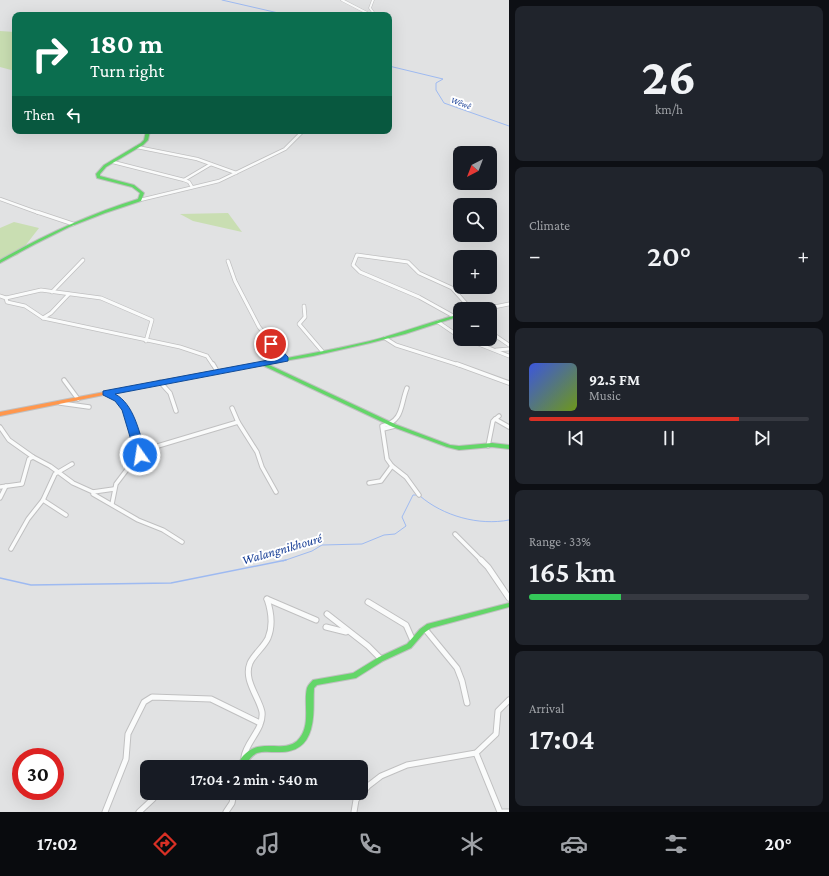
<!DOCTYPE html>
<meta charset="utf-8">
<style>
:root{--surface:#171b24;--page:#20242c;--text:#f1f3f6;--muted:#9ea1a6;--line:#363941;--accent:#d93025}
body{margin:0;font-family:"Crimson Pro",serif;background:var(--page);color:var(--text);height:100vh;display:flex;flex-direction:column;font-size:15px;white-space:nowrap}
*{box-sizing:border-box;margin:0}
p{font-size:13px;color:var(--muted)}
.icon{flex:none;width:22px;height:22px;fill:none;stroke:currentColor;stroke-width:2;stroke-linecap:round;stroke-linejoin:round}
.map{position:relative;flex:1;overflow:hidden}
.details{display:flex;flex-direction:column;gap:6px;padding:6px;background:#0d0f14;width:320px}
.details>*{flex:none}
.top-card{position:absolute;left:12px;top:12px;width:380px;height:122px;border-radius:8px;box-shadow:0 4px 16px #0002;background:#0b6e4f;color:#fff;overflow:hidden}
.needle{width:26px;rotate:222deg}
.buttons{position:absolute;left:453px;top:146px;display:grid;gap:8px}
.buttons a{display:grid;place-items:center;width:44px;height:44px;border-radius:8px;background:var(--surface);box-shadow:0 4px 16px #0002;font-size:20px}
.speed{position:absolute;left:12px;top:748px;display:flex;gap:8px;font-size:20px;font-weight:700;text-align:center}
.speed>*{display:grid;place-content:center;width:52px;height:52px;border-radius:50%;background:var(--surface);box-shadow:0 4px 16px #0002;line-height:1}
.speed .limit{border:6px solid #d22;background:#fff;color:#111}
.pin{position:absolute;display:grid;place-items:center;width:34px;height:34px;color:#fff;margin:-17px;border:2px solid #fff;border-radius:50%;box-shadow:0 1px 4px #0007}
.me{position:absolute;width:44px;margin:-22px;rotate:347deg;stroke-linejoin:round;filter:drop-shadow(0 0 3px #0008)}
.turn{display:flex;align-items:center;gap:14px;height:84px;padding:0 12px;font-size:18px}
.turn .icon{width:52px;height:52px;stroke-width:2.5}
.turn b{display:block;font-size:28px;line-height:34px}
.then{display:flex;align-items:center;height:38px;padding:0 12px;background:#0003;gap:8px;font-size:15px}
.big{font-size:30px;font-weight:600;line-height:1.1}
.details .widget{flex:1;display:flex;flex-direction:column;justify-content:center;gap:6px;min-width:0;padding:0 14px;border-radius:8px;background:var(--page)}
.details .dial{align-items:center;gap:0}
.dial b{font-size:52px;line-height:1}
.song{display:flex;align-items:center;gap:12px}
.cover{width:48px;height:48px;border-radius:6px;background:linear-gradient(135deg,hsl(230 70% 55%),hsl(80 70% 35%))}
.played{height:4px;border-radius:2px;background:linear-gradient(90deg,var(--accent) 75%,var(--line) 75%)}
.keys{display:flex;justify-content:space-around;direction:ltr}
.heat{display:flex;justify-content:space-between;align-items:center;font-size:22px;direction:ltr}
.charge{height:6px;border-radius:3px;background:linear-gradient(90deg,#34c759 33%,var(--line) 0)}
.trip{position:absolute;left:140px;top:760px;width:228px;height:40px;border-radius:8px;background:var(--surface);box-shadow:0 4px 16px #0002;font-weight:600;line-height:40px;text-align:center}
.tab-bar{display:flex;height:64px;justify-content:space-around;align-items:center;background:#090b0e;color:var(--muted)}
.tab-bar .icon{width:28px;height:28px}
.tab-bar .active{color:var(--accent)}
.tab-bar b{font-size:18px;color:var(--text)}
main{display:flex;flex:1;min-height:0}
.map>svg:first-child{display:block}
</style>
<main>
<div class="map">
<svg width="509" height="812" viewBox="0 0 509 812">
<rect width="100%" height="100%" fill="#e1e2e3"/>
<!-- green -->
<g fill="#c9deb2">
<polygon points="0,31 15,32 15,71 0,67"/>
<polygon points="228,213 242,232 193,221 180,214"/>
<polygon points="14,222 39,228 18,255 0,261 0,228"/>
</g>
<g fill="none" stroke-linecap="round" stroke-linejoin="round">
<!-- stream-far1 -->
<g stroke="#9ebaf1" stroke-width="1">
<polyline points="222,0 287,15"/>
<polyline points="389,66 443,79 436,83 436,90 444,103 509,126"/>
<path d="M420 496C443 516 479 526 509 520"/>
<polyline points="283,561 312,551 322,545 362,544 384,535 395,534 406,526 402,517 413,495 417,495"/>
</g>
<!-- stream -->
<polyline stroke="#9ebaf1" stroke-width="1.5" points="0,578 31,585 171,583 286,560"/>
<!-- street-far4 casing -->
<g stroke="#c0c0c1" stroke-width="3">
<g id="street-far4">
<polyline points="342,0 371,15"/>
<polyline points="373,0 370,8 375,15"/>
</g>
</g>
<!-- street-far3 casing -->
<g stroke="#c0c0c1" stroke-width="4">
<g id="street-far3">
<polyline points="137,147 197,159 236,173"/>
<polyline points="113,162 184,180 189,182 192,187"/>
<polyline points="184,180 211,164"/>
<polyline points="0,199 39,213"/>
<polyline points="140,200 219,181 285,149 303,131"/>
</g>
</g>
<!-- street-far2 casing -->
<g stroke="#c0c0c1" stroke-width="4.5">
<g id="street-far2">
<polyline points="37,212 73,224"/>
<polyline points="228,261 235,281 259,327 285,359"/>
<polyline points="52,292 83,260"/>
<polyline points="0,296 6,298 41,290 101,298 152,320 146,341"/>
<polyline points="6,298 7,302 25,306 43,318 180,347 207,356 213,365"/>
<polyline points="304,306 305,317 299,324 322,351"/>
<polyline points="484,309 509,304"/>
<polyline points="455,317 419,297 360,272 353,265 357,255 408,262 419,273 452,288 471,309"/>
<polyline points="43,318 51,313 69,294"/>
<polyline points="438,322 460,337"/>
<polyline points="490,332 509,345"/>
<polyline points="385,338 396,345 459,365"/>
<polyline points="466,339 509,356"/>
<polyline points="496,350 509,349"/>
</g>
</g>
<!-- street-far1 casing -->
<g stroke="#c0c0c1" stroke-width="5.5">
<g id="street-far1">
<polyline points="213,364 217,371"/>
<polyline points="457,364 509,383"/>
<polyline points="64,380 78,399"/>
<polyline points="160,382 170,393 176,411"/>
<path d="M407 388C400 405 404 421 382 426L387 459 392 466 406 477 419 495"/>
<polyline points="106,393 118,399 126,410 141,451"/>
<polyline points="60,403 89,407"/>
<polyline points="232,408 238,422 257,452 262,467 276,492"/>
<polyline points="495,419 509,427"/>
<polyline points="0,427 9,440 33,457 50,466 73,483 93,492 93,494 138,520 163,530 182,542"/>
<polyline points="383,429 395,426"/>
<polyline points="488,446 493,421 499,416"/>
<polyline points="369,483 381,481 392,466"/>
<polyline points="0,487 22,484 29,459 33,457"/>
<polyline points="93,492 114,489"/>
<polyline points="0,498 6,486"/>
<polyline points="43,500 66,515"/>
<polyline points="112,504 116,484 141,451 238,422"/>
<polyline points="455,534 482,561"/>
<polyline points="11,549 28,519 43,500 55,474 72,464"/>
</g>
</g>
<!-- street casing -->
<g stroke="#c0c0c1" stroke-width="7">
<g id="street">
<polyline points="481,560 488,567 509,598"/>
<polyline points="267,599 316,620"/>
<polyline points="368,602 406,625 413,641"/>
<polyline points="327,614 368,646 381,659"/>
<polyline points="326,627 346,632"/>
<polyline points="425,629 457,668 462,681 467,703"/>
<polyline points="476,753 500,812"/>
<path d="M244 757C246 742 264 729 262 712 259 697 243 680 250 663 254 654 264 647 268 638 273 626 271 611 267 599"/>
<polyline points="105,812 126,759 128,734 144,702 152,697 211,699 260,723"/>
<polyline points="139,812 153,799"/>
<polyline points="226,812 232,803 234,793"/>
<polyline points="354,812 356,800 368,786 381,776 407,765 476,753 496,734 498,711 509,700"/>
<polyline points="503,812 509,812"/>
</g>
</g>
<!-- fast casing -->
<g stroke="#c0c0c1" stroke-width="2">
<g id="fast">
<path d="M146 131H150L148 140 143 145 106 167 100 174V176L134 185 144 193 141 201 105 213 69 227 35 244 0 263V260C44 235 90 214 138 199L140 193 132 187 97 178 96 174 104 165 141 143 144 140Z"/>
<path d="M460 314V316L405 334 370 343 313 356 267 364 397 425 450 445 459 446 492 443 509 445V449L492 447 459 450 447 447 393 427 262 365 141 387 139 386 141 385C217 369 294 359 370 341 401 333 430 322 460 314Z"/>
<path d="M509 603V607L431 628 424 633 411 648 383 661 356 678 317 685 314 688C313 701 315 715 311 729 306 747 294 753 276 752 270 752 263 751 257 753 251 756 248 761 245 767H237C239 763 241 757 245 754 261 738 283 753 297 741 312 727 303 704 307 688 308 685 311 682 313 680L353 673 379 657 407 644 420 629 427 624Z"/>
</g>
</g>
<!-- slow casing -->
<g stroke="#c0c0c1" stroke-width="2">
<polygon id="slow" points="141,385 143,386 143,387 0,416 0,412"/>
</g>
<!-- street-far4 -->
<use href="#street-far4" stroke="#fafbfb" stroke-width="2"/>
<!-- street-far3 -->
<use href="#street-far3" stroke="#fafbfb" stroke-width="2.5"/>
<!-- street-far2 -->
<use href="#street-far2" stroke="#fafbfb" stroke-width="3"/>
<!-- street-far1 -->
<use href="#street-far1" stroke="#fafbfb" stroke-width="3.5"/>
<!-- street -->
<use href="#street" stroke="#fafbfb" stroke-width="5"/>
<!-- fast -->
<use href="#fast" fill="#63d668" fill-rule="evenodd"/>
<!-- slow -->
<use href="#slow" fill="#ff974d" fill-rule="evenodd"/>
</g>
<!-- route -->
<path fill="#1a73e8" stroke="#114b97" d="M271 341 274 342 288 357V361L115 394C134 404 139 432 145 450L143 457H136L122 410 115 401 103 395V391L279 358 267 344Z"/>
<g text-anchor="middle" dominant-baseline="central" stroke-width="4" stroke-linejoin="round" paint-order="stroke">
<!-- far-water labels -->
<g font-size="9" font-style="italic" fill="#173e96" stroke="#fff">
<text transform="translate(461 103) rotate(20)">Wêwê</text>
</g>
<!-- near-water labels -->
<g font-size="13" font-style="italic" fill="#173e96" stroke="#fff">
<text transform="translate(282 549) rotate(-16)">Walangnikhouré</text>
</g>
</g>
</svg>
<div class="buttons">
<a><svg class="needle" viewBox="-14 -14 28 28"><path d="M0-13l5 13h-10z" fill="#e53935"/><path d="M0 13l5-13h-10z" fill="#9ea1a6"/></svg></a>
<a><svg class="icon" aria-label="search" viewBox="0 0 24 24"><circle cx="10" cy="10" r="6"/><path d="M15 15l6 6"/></svg></a>
<a>+</a>
<a>−</a>
</div>
<div class="speed"><div class="limit">30</div></div>
<div class="pin" style="left:271px;top:344px;background:#d93025"><svg class="icon" aria-label="arrive" viewBox="0 0 24 24"><path d="M6 21V4h12l-3 4 3 4H6"/></svg></div>
<svg class="me" style="left:140px;top:455px" viewBox="-20 -20 40 40"><circle r="17" fill="#1a73e8" stroke="#fff" stroke-width="3"/><path d="M0-11L8 9 0 5-8 9z" fill="#fff"/></svg>
<div class="trip">17:04 · 2 min · 540 m</div>
<div class="top-card">
<div class="turn"><svg class="icon" aria-label="right" viewBox="0 0 24 24"><path d="M7 20v-9h11M14 6l5 5-5 5"/></svg><div><b>180 m</b>Turn right</div></div>
<div class="then">Then<svg class="icon" aria-label="left" viewBox="0 0 24 24"><path d="M17 20v-9H6M10 6l-5 5 5 5"/></svg></div>
</div>
</div>
<section class="details">
<div class="widget dial"><b>26</b><p>km/h</p></div>
<div class="widget"><p>Climate</p>
<div class="heat"><a>−</a><b class="big">20°</b><a>+</a></div>
</div>
<div class="widget">
<div class="song"><i class="cover"></i><div><b>92.5 FM</b><p>Music</p></div></div>
<div class="played"></div>
<div class="keys"><svg class="icon" aria-label="previous" viewBox="0 0 24 24"><path d="M18 5L8 12l10 7zM5 5v14"/></svg><svg class="icon" aria-label="pause" viewBox="0 0 24 24"><path d="M8 5v14M16 5v14"/></svg><svg class="icon" aria-label="next" viewBox="0 0 24 24"><path d="M6 5l10 7-10 7zM19 5v14"/></svg></div>
</div>
<div class="widget"><p>Range · 33%</p><b class="big">165 km</b><div class="charge"></div></div>
<div class="widget"><p>Arrival</p><b class="big">17:04</b></div>
</section>
</main>
<nav class="tab-bar">
<b>17:02</b>
<svg class="icon active" aria-label="directions" viewBox="0 0 24 24"><path d="M12 3l9 9-9 9-9-9zM9 14v-3h6M13 9l2 2-2 2"/></svg>
<svg class="icon" aria-label="music" viewBox="0 0 24 24"><path d="M9 18V5l10-2v13"/><circle cx="6" cy="18" r="3"/><circle cx="16" cy="16" r="3"/></svg>
<svg class="icon" aria-label="phone" viewBox="0 0 24 24"><path d="M5 4h4l2 5-3 2q2 4 5 5l2-3 5 2v4C11 20 4 13 5 4z"/></svg>
<svg class="icon" aria-label="climate" viewBox="0 0 24 24"><path d="M12 3v18M4 7l16 10M4 17L20 7"/></svg>
<svg class="icon" aria-label="car" viewBox="0 0 24 24"><path d="M5 17H2v-5l4-1 3-4h7l3 4 3 1v5h-3M9 17h6M6 11h13"/><circle cx="7" cy="17" r="2"/><circle cx="17" cy="17" r="2"/></svg>
<svg class="icon" aria-label="filters" viewBox="0 0 24 24"><path d="M4 7h16M4 17h16"/><circle cx="9" cy="7" r="2"/><circle cx="15" cy="17" r="2"/></svg>
<b>20°</b>
</nav>
